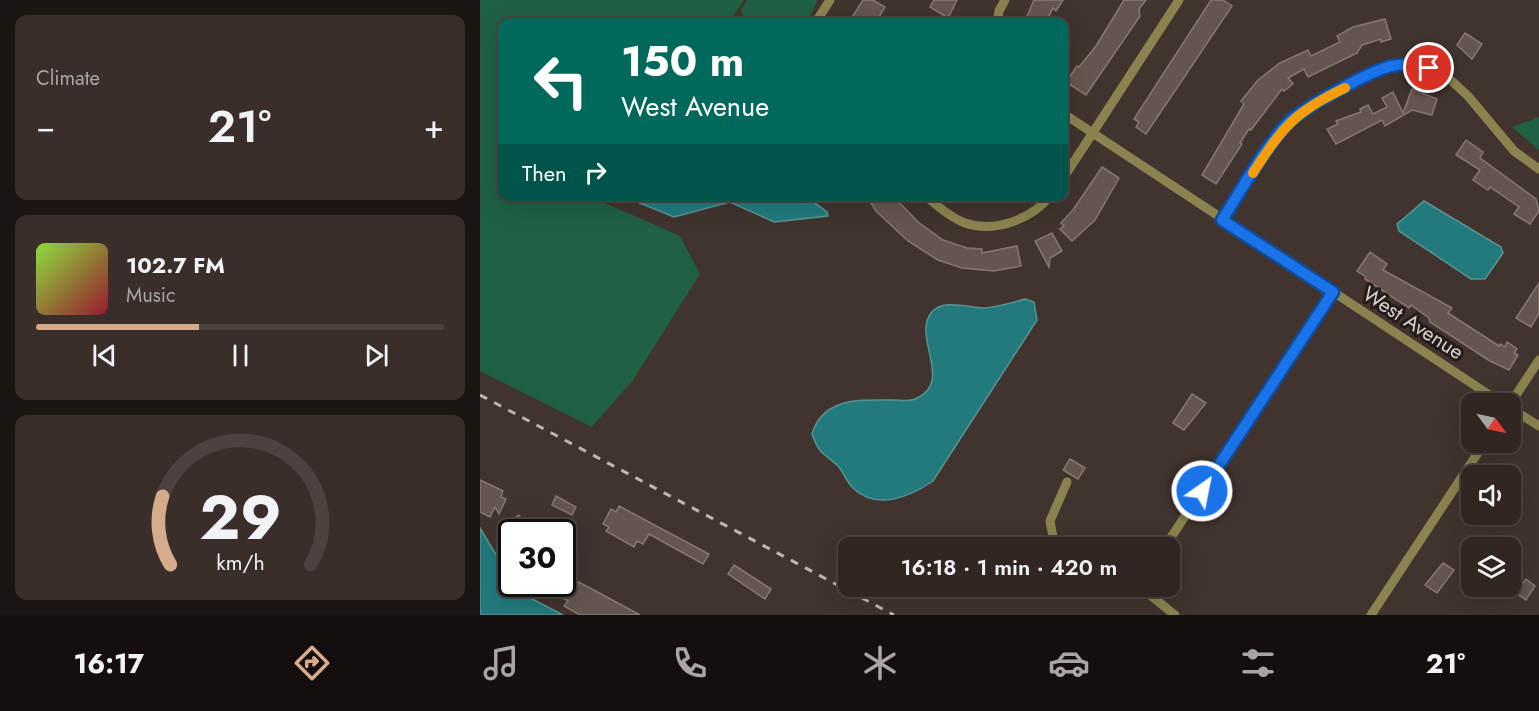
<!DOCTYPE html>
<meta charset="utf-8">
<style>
:root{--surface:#312622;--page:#392e2a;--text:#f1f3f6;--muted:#a8a5a5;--line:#4c4340;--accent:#d6ab8b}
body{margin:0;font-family:Jost,sans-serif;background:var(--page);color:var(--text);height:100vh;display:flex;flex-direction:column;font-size:22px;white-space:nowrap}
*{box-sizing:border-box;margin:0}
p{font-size:20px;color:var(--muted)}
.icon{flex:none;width:33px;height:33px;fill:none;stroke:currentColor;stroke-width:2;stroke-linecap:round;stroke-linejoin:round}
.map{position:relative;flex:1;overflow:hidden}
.side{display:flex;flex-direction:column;gap:15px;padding:15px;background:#1b1513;width:480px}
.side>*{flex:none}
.top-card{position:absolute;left:18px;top:18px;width:570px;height:183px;border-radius:12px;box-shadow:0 6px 24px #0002,0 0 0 2px var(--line);background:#00695c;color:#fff;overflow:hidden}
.needle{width:39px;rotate:123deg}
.fabs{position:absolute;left:981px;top:393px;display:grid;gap:12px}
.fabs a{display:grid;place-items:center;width:60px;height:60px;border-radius:12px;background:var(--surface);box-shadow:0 6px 24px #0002,0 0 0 2px var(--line);font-size:30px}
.speed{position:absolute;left:18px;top:519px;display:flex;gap:12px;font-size:30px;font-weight:700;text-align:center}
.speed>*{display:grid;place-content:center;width:78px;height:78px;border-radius:50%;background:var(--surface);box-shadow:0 6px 24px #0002,0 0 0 2px var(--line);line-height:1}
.speed .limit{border:3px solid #111;border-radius:9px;background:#fff;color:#111}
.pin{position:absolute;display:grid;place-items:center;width:51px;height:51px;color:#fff;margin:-26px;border:3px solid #fff;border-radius:50%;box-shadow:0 2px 6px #0007}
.me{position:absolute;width:66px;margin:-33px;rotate:33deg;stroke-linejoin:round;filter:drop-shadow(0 0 4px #0008)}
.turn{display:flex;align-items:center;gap:21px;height:126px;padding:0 24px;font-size:27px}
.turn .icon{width:78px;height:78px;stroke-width:2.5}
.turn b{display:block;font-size:42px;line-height:51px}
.then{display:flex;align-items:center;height:57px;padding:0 24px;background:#0003;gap:12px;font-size:22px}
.big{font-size:45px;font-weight:600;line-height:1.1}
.side .card{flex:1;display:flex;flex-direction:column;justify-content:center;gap:9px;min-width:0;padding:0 21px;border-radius:12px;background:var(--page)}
.side .dial{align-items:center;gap:0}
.dial svg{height:156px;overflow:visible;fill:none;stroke:var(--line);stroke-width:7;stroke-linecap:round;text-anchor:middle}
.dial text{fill:var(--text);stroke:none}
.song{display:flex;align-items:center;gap:18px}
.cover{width:72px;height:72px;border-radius:9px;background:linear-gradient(135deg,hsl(90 70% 55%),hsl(350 70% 35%))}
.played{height:6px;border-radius:3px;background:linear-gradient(90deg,var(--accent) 40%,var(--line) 40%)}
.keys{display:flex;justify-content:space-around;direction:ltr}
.heat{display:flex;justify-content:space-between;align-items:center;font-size:33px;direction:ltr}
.trip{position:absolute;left:358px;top:537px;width:342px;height:60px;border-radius:12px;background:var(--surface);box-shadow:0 6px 24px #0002,0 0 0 2px var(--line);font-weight:600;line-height:60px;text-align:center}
.tabs{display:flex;height:96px;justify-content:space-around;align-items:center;background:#140f0e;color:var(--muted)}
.tabs .icon{width:42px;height:42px}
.tabs .current{color:var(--accent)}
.tabs b{font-size:27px;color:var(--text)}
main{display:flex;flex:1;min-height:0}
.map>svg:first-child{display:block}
</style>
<main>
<section class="side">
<div class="card"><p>Climate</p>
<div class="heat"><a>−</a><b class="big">21°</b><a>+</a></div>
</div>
<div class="card">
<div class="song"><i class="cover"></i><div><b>102.7 FM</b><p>Music</p></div></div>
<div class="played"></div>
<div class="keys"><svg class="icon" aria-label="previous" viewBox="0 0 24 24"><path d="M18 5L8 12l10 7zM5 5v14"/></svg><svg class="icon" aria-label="pause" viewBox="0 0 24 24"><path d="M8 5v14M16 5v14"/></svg><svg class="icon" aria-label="next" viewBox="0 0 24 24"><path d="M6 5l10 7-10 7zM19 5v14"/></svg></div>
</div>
<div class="card dial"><svg viewBox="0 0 100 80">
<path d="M14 69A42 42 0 1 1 86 69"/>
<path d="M14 69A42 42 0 0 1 10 34" stroke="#d6ab8b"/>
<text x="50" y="56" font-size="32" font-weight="700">29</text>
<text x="50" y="72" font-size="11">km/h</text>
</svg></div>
</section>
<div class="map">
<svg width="1059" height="615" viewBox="0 0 1059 615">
<rect width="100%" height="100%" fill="#41332e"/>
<!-- green -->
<g fill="#206045">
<polygon points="0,0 264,0 249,22 22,22 22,196 111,197 200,236 220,274 153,380 112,427 0,371"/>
<polygon points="267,0 338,0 327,22 264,22 261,10"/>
<polygon points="1059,117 1059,150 1032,127"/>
</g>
<!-- water -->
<g fill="#227a7c" stroke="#599494" stroke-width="1.5">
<polygon points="145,197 327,197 347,212 348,216 294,222 250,202 194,217"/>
<polygon points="944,201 1021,247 1023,253 1005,279 991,279 919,231 917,224"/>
<path d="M545 299 554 302 557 320 453 481C431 496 398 511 374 489 367 483 364 473 358 466 343 452 340 456 332 434 343 397 380 400 412 400 419 400 429 402 435 399 475 382 432 338 451 313 463 298 489 308 504 308 518 307 532 303 545 299Z"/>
<polygon points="0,528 20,561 31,588 83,615 0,615"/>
</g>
<!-- building -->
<g fill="#64564e" stroke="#867870" stroke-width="1.5">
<polygon points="383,0 393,0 405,7 396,22 369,22"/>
<polygon points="454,0 477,0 468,18 450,7"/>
<polygon points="554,0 583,0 576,11 573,8 566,22 549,22 545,21"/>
<polygon points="644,0 666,0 659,9 660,16 606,95 586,82 597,66 599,67 616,46"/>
<polygon points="731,0 743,0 752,6 666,134 656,127 659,122 654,119"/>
<polygon points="905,19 911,39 901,42 901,39 882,45 877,53 828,77 824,69 808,78 813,84 804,91 802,89 771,130 769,129 760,143 762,144 736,184 722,175 764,104 761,101 778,80 800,63 828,50 831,56 860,42 857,36 873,27"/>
<polygon points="985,33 1002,44 992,59 977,45"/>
<polygon points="932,89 957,99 952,115 932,110 905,126 902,120 856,144 847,129 858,124 856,121 881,112 880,109 888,105 893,114 907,107 902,98 913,92 923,113"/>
<polygon points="986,140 1003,152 1000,158 1056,199 1059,211 1050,224 1034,214 1039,207 1010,187 1008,190 993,180 1000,170 976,155"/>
<polygon points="622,167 639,178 615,220 592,241 580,229 584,226 581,223 593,210"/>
<polygon points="397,196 413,196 438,222 463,240 487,248 502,249 502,253 537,246 541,266 514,271 482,268 458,260 428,241 396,211 391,203"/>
<polygon points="572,233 582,251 570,258 569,267 555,241"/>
<polygon points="890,252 907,264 903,270 972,308 968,313 1019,346 1020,344 1025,347 1027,342 1037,349 1034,353 1038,355 1029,370 1010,361 950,322 949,318 931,305 929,308 885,279 886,277 877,271"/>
<polygon points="1059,283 1059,313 1051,327 1036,318"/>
<polygon points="712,394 726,403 704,430 693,423"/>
<polygon points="590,459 605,468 598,479 583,470"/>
<polygon points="0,480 23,491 21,497 26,499 19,514 15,507 10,517 0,512"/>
<polygon points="76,496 96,507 92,515 72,505"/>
<polygon points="139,506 229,554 223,564 169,534 163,544 157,541 154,547 126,531 129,527 123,524 131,509 136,512"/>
<polygon points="39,515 42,521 48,518 56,532 30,532 25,524"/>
<polygon points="963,563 974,570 957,593 945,585"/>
<polygon points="254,565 291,589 285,599 248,574"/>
<polygon points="1046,579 1055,586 1046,600 1036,593"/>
<polygon points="90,582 97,586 99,582 160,615 100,615 84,606 88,601 81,597"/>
</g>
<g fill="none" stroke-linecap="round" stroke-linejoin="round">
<!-- street -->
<g stroke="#8a834f" stroke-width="9">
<polyline points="336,22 350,0"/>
<polyline points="517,22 519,11 525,0"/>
<polyline points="584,114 1023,404"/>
<polyline points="584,177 699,0"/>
<path d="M446 196C458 207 470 217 485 223 514 233 551 220 570 196"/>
<polyline points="742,220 797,137 816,115 852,94 911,66 934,63 963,73 988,96 1034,151 1059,169"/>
<polyline points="1030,404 1059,360"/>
<polyline points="1030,408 1059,426"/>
<polyline points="587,482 570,521 573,537 591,548"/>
<polyline points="684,548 853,292"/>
<polyline points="659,586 695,615"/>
<polyline points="891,615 1005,442"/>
</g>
<!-- rail -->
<polyline stroke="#beb4b0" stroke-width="3" stroke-dasharray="8 8" stroke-linecap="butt" points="0,395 414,615"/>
</g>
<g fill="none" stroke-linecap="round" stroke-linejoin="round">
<!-- route casing -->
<g stroke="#114b97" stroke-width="15">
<path id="route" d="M722 491 853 292 742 220C763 188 782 151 807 124 822 108 892 70 912 66 925 63 936 64 949 68"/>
</g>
<!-- route -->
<use href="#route" stroke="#1a73e8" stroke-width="10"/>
<!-- slow -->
<path stroke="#f59e0b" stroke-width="10" d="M773 173C802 128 814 112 865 88"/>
</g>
<g text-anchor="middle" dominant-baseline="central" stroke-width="6" stroke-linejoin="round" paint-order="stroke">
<!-- street labels -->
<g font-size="21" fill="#d9d0cd" stroke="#231c1a">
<text transform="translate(933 323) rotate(33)">West Avenue</text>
</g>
</g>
</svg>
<div class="fabs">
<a><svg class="needle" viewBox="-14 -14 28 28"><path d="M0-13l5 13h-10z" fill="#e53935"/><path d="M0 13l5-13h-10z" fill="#a8a5a5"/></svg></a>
<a><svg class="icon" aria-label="sound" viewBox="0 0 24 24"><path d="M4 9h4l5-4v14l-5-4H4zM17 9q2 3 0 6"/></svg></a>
<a><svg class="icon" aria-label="layers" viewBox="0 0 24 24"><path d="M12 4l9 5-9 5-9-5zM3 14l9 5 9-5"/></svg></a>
</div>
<div class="speed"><div class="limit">30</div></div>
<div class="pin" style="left:949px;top:68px;background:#d93025"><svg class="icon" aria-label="arrive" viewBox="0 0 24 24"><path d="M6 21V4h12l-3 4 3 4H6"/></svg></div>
<svg class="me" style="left:722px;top:491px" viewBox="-20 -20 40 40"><circle r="17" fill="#1a73e8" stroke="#fff" stroke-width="3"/><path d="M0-11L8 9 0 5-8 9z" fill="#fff"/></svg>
<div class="trip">16:18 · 1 min · 420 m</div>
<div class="top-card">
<div class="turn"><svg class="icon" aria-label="left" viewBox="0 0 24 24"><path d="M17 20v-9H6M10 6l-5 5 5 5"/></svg><div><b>150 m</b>West Avenue</div></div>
<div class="then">Then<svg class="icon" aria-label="right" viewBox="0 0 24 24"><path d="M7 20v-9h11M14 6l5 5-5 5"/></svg></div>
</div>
</div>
</main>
<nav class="tabs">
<b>16:17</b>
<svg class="icon current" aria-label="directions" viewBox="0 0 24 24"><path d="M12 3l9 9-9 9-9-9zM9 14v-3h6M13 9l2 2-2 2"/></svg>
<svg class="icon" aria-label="music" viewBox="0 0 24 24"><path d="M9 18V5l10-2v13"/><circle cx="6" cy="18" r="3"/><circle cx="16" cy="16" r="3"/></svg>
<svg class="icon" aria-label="phone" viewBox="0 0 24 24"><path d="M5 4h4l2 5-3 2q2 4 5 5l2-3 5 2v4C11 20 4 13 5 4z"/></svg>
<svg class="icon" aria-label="climate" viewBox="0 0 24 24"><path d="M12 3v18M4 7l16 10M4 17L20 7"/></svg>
<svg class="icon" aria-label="car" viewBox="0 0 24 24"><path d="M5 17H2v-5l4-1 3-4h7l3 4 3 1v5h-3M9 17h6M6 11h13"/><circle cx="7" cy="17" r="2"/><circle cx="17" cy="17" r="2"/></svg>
<svg class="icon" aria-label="filters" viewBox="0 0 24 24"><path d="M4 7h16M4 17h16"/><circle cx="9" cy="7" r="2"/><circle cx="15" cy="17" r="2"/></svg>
<b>21°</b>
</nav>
